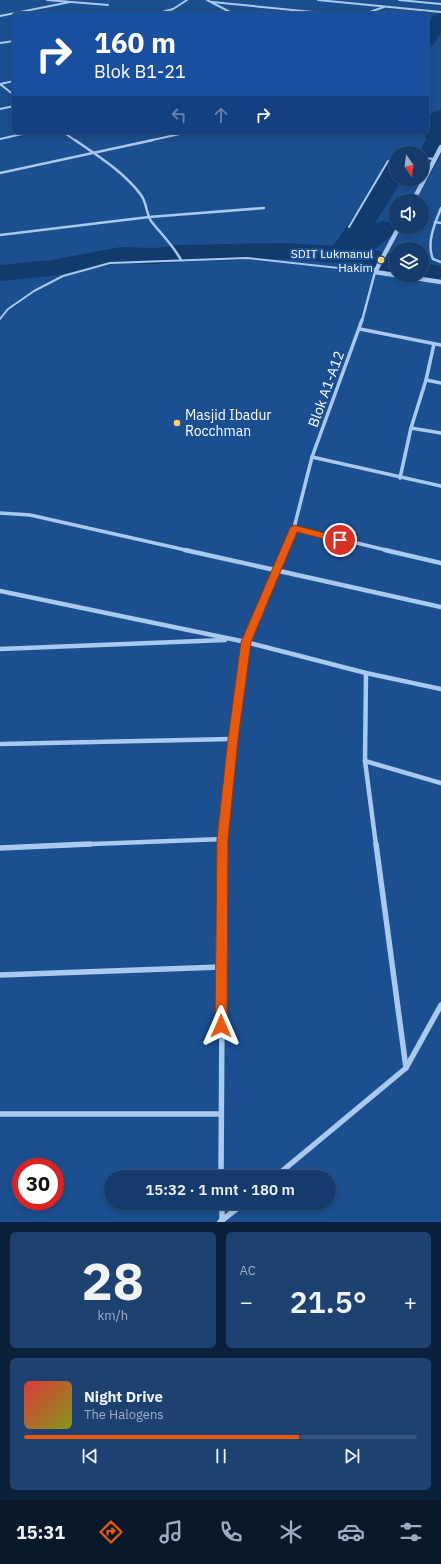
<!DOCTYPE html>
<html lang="id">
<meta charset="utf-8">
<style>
:root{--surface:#143b6b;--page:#1d4271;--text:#f1f3f6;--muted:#9dadc1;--line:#33557e;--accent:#ea580c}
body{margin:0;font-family:"IBM Plex Sans",sans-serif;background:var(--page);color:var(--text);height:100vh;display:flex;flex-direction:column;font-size:15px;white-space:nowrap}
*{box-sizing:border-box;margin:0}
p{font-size:13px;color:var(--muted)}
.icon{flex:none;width:22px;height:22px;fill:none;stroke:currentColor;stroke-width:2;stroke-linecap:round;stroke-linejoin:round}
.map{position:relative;height:1222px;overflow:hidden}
.side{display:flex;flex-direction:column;gap:10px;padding:10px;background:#0b203b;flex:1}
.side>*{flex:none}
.hud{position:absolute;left:12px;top:12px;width:417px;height:122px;border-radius:6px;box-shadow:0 2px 6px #0003,0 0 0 1px var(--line);background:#1a4fa0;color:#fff;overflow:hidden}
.needle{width:26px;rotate:166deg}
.buttons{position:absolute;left:389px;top:146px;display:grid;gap:8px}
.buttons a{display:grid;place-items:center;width:40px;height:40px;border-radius:50%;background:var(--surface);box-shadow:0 2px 6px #0003,0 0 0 1px var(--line);font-size:20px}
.speed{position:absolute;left:12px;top:1158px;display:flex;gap:8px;font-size:20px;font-weight:700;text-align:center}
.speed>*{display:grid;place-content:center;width:52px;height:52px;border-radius:50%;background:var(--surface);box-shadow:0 2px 6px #0003,0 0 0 1px var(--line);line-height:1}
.speed .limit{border:6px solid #d22;background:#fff;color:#111}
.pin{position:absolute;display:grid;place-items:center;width:34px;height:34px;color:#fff;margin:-17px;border:2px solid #fff;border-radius:50%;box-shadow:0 1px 4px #0007}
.me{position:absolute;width:44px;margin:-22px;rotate:0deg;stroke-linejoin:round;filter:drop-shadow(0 0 3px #0008)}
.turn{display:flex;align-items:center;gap:14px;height:84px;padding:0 16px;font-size:18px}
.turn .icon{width:52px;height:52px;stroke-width:2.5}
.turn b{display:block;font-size:28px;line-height:34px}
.lanes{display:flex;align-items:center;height:38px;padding:0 16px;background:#0003;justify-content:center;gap:20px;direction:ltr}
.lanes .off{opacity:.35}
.big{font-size:30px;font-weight:600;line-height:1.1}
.side .card{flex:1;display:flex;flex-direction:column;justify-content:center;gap:6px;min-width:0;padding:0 14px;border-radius:6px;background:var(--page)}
.side .dial{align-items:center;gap:0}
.dial b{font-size:52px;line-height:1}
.song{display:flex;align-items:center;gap:12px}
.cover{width:48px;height:48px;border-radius:6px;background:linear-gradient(135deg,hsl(0 70% 55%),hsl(70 70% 35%))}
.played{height:4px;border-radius:2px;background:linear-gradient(90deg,var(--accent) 70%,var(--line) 70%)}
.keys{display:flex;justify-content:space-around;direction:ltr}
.heat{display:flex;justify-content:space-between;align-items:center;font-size:22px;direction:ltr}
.side .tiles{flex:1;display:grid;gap:10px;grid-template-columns:1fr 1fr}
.card:last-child{grid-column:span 2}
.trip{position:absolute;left:104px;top:1170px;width:232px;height:40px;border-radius:20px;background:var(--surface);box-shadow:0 2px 6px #0003,0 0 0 1px var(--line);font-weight:600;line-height:40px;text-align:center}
.menu{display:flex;height:64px;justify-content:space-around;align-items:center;background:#08182b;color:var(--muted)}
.menu .icon{width:28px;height:28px}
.menu .on{color:var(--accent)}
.menu b{font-size:18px;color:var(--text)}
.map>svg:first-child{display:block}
</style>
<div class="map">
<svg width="441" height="1222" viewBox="0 0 441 1222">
<rect width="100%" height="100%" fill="#1b4f8f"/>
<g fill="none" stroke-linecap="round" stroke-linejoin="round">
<!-- river -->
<g fill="#123a6d" fill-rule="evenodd">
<polygon points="441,13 441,33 434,44 427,46 427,26 434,15"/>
<polygon points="441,110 441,155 431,173 422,175 422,153 419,153 426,139 424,132 427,132 427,119 433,112"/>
<path d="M396 158V179H401L394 193 375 223 383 221 392 223 396 229 392 235 374 250 390 254 396 258 397 275C376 275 363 258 341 263L284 259 179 261 155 264 121 263 52 276 0 281V265L52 260 121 247 155 248 179 245 284 243 333 246 370 193 388 160Z"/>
<polygon points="422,263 441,266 441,282 412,277 411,275 422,275"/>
</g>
<!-- service -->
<g stroke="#a9c9ee" stroke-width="2">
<polyline points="422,158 436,159"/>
<polyline points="349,227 388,161 396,159"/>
<polyline points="0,319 8,309 34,291 63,276 110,263 247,258 375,272"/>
</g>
<!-- minor-far4 -->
<g stroke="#a9c9ee" stroke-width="2">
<polyline points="47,0 108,5"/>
<polyline points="207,0 234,14"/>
<polyline points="318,0 441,12"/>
<polyline points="399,0 441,4"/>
<polyline points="212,2 334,14"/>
<polyline points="155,14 173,9 187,0"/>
<polyline points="219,14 230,12"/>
<polyline points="364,14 384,7"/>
<polyline points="0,16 70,2"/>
<polyline points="0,43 14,41"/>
<polyline points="0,84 14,95"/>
<polyline points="0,84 14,81"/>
<polyline points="0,109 14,106"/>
<polyline points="63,132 76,141"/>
<polyline points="0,139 31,132"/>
<polyline points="148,141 189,132"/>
</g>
<!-- minor-far3 -->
<g stroke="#a9c9ee" stroke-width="2.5">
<path d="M75 140C98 156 124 172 141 195 147 203 146 213 151 221 161 234 173 245 181 260"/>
<polyline points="0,173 153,140"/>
<path d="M441 208C435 223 426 243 433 259L441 262"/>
<polyline points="435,222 441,223"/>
<polyline points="0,235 149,217 264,208"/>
<polyline points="362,321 375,272"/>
</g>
<!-- minor-far2 -->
<g stroke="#a9c9ee" stroke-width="3.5">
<polyline points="360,329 441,345"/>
<polyline points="426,380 441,383"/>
<polyline points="411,428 441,433"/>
<polyline points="312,457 441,486"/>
<polyline points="400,478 411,428 426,380 434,344"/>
<polyline points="0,513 30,515 190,551"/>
<polyline points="294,528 390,551"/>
<polyline points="284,551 294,528 312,457 362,320"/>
</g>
<!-- minor-far1 -->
<g stroke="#a9c9ee" stroke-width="4.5">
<polyline points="185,550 441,607"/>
<polyline points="385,550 441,563"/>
<polyline points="0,591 246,642 366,673 441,689"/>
<polyline points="0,649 225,640"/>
<polyline points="366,673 365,761 376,845"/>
<polyline points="0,744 233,739"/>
<polyline points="365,761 441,783"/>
<polyline points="66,845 223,839"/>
<polyline points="223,845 233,739 246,642 285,550"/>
</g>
<!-- minor -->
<g stroke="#a9c9ee" stroke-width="5.5">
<polyline points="376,844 406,1068"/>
<polyline points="0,848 90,844"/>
<polyline points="0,975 221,967"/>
<polyline points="0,1114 221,1114"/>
<polyline points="221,1177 223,844"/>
<polyline points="275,1177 406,1068 441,1005"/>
<polyline points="222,1203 222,1221"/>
<polyline points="220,1222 244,1203"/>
</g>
<!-- tertiary -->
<g stroke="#a9c9ee" stroke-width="4.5">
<polyline points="413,201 441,147"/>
<polyline points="399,227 375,272 441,282"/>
</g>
</g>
<!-- route -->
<polygon fill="#ea580c" stroke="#983908" points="294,525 343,538 344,540 340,543 297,532 251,642 238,739 228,839 227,1026 226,1030 221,1032 217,1030 215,1026 217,839 228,739 241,642 290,528"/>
<!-- markers -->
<g fill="#ffd166" stroke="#1b4f8f" stroke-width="1.5">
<circle cx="381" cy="260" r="4"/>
<circle cx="177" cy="423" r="4"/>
</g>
<g text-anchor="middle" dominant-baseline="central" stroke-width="4" stroke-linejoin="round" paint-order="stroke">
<!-- far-poi labels -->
<g font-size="12" fill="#fff" stroke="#1b4f8f" text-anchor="end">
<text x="373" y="253">SDIT Lukmanul<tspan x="373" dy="14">Hakim</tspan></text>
</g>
<!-- street labels -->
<g font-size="14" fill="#fff" stroke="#1b4f8f">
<text transform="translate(326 389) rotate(-70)">Blok A1-A12</text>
</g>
<!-- poi labels -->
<g font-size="14" fill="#fff" stroke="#1b4f8f" text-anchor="start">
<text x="185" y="415">Masjid Ibadur<tspan x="185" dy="16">Rocchman</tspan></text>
</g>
</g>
</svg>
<div class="buttons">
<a><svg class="needle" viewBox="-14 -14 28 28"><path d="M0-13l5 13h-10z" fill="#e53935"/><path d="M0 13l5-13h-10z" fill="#9dadc1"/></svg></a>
<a><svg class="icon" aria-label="sound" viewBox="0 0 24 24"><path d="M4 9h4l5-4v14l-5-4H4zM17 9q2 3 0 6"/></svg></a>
<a><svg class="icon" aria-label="layers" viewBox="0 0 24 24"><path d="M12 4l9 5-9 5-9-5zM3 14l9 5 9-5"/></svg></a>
</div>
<div class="speed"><div class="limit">30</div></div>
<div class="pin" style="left:340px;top:540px;background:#d93025"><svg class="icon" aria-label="arrive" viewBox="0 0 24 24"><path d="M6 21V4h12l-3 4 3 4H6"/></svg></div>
<svg class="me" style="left:221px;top:1026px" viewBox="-20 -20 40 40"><path d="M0-17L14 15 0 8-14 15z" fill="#ea580c" stroke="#fff" stroke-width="4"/></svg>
<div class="trip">15:32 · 1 mnt · 180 m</div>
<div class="hud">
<div class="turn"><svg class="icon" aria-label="right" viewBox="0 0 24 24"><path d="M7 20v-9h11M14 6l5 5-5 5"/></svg><div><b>160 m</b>Blok B1-21</div></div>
<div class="lanes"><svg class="icon off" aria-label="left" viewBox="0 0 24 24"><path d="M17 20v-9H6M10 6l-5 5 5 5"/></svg><svg class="icon off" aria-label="ahead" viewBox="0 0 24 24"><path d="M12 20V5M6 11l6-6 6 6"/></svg><svg class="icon" aria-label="right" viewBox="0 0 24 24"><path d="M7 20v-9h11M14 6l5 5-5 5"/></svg></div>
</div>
</div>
<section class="side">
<div class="tiles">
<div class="card dial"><b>28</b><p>km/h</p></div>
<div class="card"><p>AC</p>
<div class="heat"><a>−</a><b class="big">21.5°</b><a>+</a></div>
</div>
<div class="card">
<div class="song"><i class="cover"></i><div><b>Night Drive</b><p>The Halogens</p></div></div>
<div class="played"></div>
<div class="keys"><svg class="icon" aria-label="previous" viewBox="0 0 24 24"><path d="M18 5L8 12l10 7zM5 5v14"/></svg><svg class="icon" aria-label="pause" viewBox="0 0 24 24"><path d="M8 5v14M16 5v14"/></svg><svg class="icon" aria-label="next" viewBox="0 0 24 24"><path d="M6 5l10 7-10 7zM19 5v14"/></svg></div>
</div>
</div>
</section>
<nav class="menu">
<b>15:31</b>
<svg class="icon on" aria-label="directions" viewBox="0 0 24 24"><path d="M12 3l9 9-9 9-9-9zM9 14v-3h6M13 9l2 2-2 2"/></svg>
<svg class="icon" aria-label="music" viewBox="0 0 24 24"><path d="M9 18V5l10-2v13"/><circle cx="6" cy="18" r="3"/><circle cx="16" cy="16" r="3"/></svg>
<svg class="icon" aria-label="phone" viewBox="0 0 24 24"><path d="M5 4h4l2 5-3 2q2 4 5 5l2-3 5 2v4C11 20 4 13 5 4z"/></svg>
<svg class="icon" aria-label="climate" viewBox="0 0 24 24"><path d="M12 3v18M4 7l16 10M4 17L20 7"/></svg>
<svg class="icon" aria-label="car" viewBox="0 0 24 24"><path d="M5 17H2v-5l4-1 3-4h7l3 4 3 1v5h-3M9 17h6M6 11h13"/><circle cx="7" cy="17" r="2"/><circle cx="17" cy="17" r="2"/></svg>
<svg class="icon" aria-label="filters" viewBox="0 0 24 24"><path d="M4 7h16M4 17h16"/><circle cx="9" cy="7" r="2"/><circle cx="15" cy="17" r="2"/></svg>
</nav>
